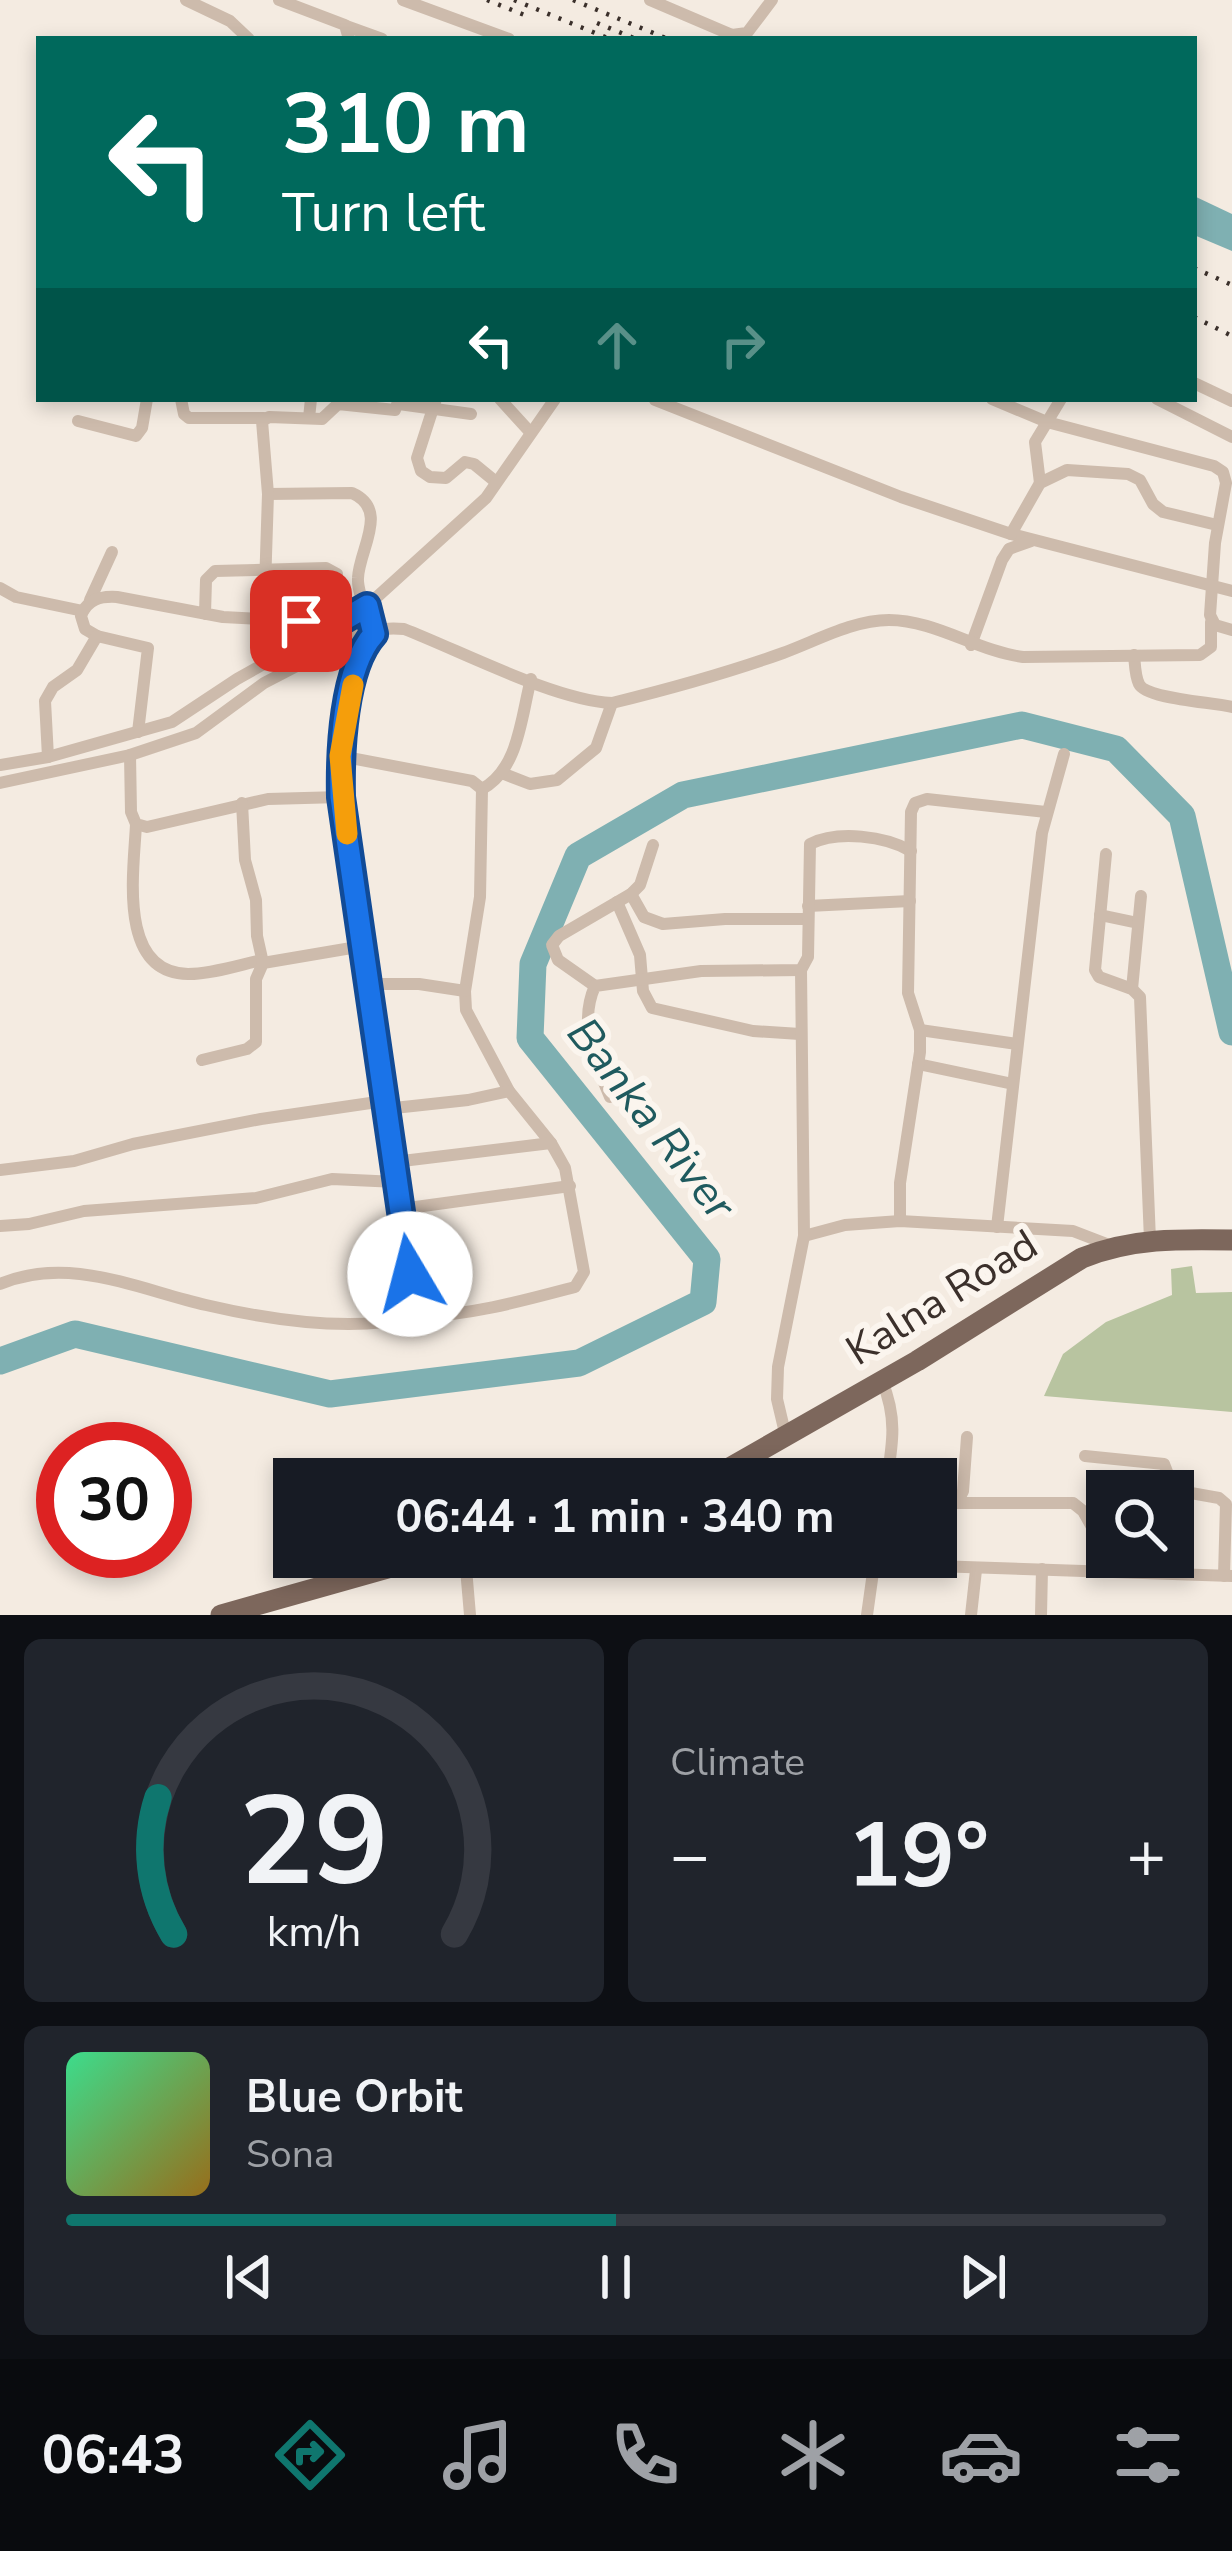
<!DOCTYPE html>
<meta charset="utf-8">
<style>
:root{--surface:#171b24;--page:#20242c;--text:#f1f3f6;--muted:#9ea1a6;--line:#363941;--accent:#0f766e}
body{margin:0;font-family:"Nunito Sans",sans-serif;background:var(--page);color:var(--text);height:100vh;display:flex;flex-direction:column;font-size:45px;white-space:nowrap}
*{box-sizing:border-box;margin:0}
p{font-size:39px;color:var(--muted)}
.icon{flex:none;width:66px;height:66px;fill:none;stroke:currentColor;stroke-width:2;stroke-linecap:round;stroke-linejoin:round}
.map{position:relative;height:1615px;overflow:hidden}
.side{display:flex;flex-direction:column;gap:24px;padding:24px;background:#0d0f14;flex:1}
.side>*{flex:none}
.hud{position:absolute;left:36px;top:36px;width:1161px;height:366px;border-radius:0px;box-shadow:0 6px 18px #0003;background:#00695c;color:#fff;overflow:hidden}
.buttons{position:absolute;left:1086px;top:1470px;display:grid;gap:24px}
.buttons a{display:grid;place-items:center;width:108px;height:108px;border-radius:0px;background:var(--surface);box-shadow:0 6px 18px #0003;font-size:60px}
.speed{position:absolute;left:36px;top:1422px;display:flex;gap:24px;font-size:60px;font-weight:700;text-align:center}
.speed>*{display:grid;place-content:center;width:156px;height:156px;border-radius:50%;background:var(--surface);box-shadow:0 6px 18px #0003;line-height:1}
.speed .limit{border:18px solid #d22;background:#fff;color:#111}
.pin{position:absolute;display:grid;place-items:center;width:102px;height:102px;color:#fff;margin:-51px;border-radius:24px;box-shadow:0 6px 18px #0006}
.me{position:absolute;width:132px;margin:-66px;rotate:352deg;stroke-linejoin:round;filter:drop-shadow(0 0 9px #0008)}
.turn{display:flex;align-items:center;gap:42px;height:252px;padding:0 48px;font-size:54px}
.turn .icon{width:156px;height:156px;stroke-width:2.5}
.turn b{display:block;font-size:84px;line-height:102px}
.lanes{display:flex;align-items:center;height:114px;padding:0 48px;background:#0003;justify-content:center;gap:60px;direction:ltr}
.lanes .off{opacity:.35}
.big{font-size:90px;font-weight:700;line-height:1.1}
.side .card{flex:1;display:flex;flex-direction:column;justify-content:center;gap:18px;min-width:0;padding:0 42px;border-radius:18px;background:var(--page)}
.side .dial{align-items:center;gap:0}
.dial svg{height:312px;overflow:visible;fill:none;stroke:var(--line);stroke-width:7;stroke-linecap:round;text-anchor:middle}
.dial text{fill:var(--text);stroke:none}
.song{display:flex;align-items:center;gap:36px}
.cover{width:144px;height:144px;border-radius:18px;background:linear-gradient(135deg,hsl(150 70% 55%),hsl(40 70% 35%))}
.played{height:12px;border-radius:6px;background:linear-gradient(90deg,var(--accent) 50%,var(--line) 50%)}
.keys{display:flex;justify-content:space-around;direction:ltr}
.heat{display:flex;justify-content:space-between;align-items:center;font-size:66px;direction:ltr}
.side .tiles{flex:1;display:grid;gap:24px;grid-template-columns:1fr 1fr}
.card:last-child{grid-column:span 2}
.trip{position:absolute;left:273px;top:1458px;width:684px;height:120px;border-radius:0px;background:var(--surface);box-shadow:0 6px 18px #0003;font-weight:700;line-height:120px;text-align:center}
.tabs{display:flex;height:192px;justify-content:space-around;align-items:center;background:#090b0e;color:var(--muted)}
.tabs .icon{width:84px;height:84px}
.tabs .selected{color:var(--accent)}
.tabs b{font-size:54px;color:var(--text)}
.map>svg:first-child{display:block}
</style>
<div class="map">
<svg width="1232" height="1615" viewBox="0 0 1232 1615">
<rect width="100%" height="100%" fill="#f4ebe1"/>
<!-- green -->
<polygon fill="#b8c4a0" points="1192,1266 1196,1293 1232,1292 1232,1412 1044,1396 1063,1354 1106,1322 1172,1295 1171,1269"/>
<!-- water -->
<polygon fill="#7fb0b2" points="1194,196 1232,214 1232,251 1194,235"/>
<g fill="none" stroke-linecap="round" stroke-linejoin="round">
<!-- river -->
<polyline stroke="#7fb0b2" stroke-width="27" points="0,1361 75,1334 330,1394 579,1363 703,1302 707,1259 530,1038 533,964 578,856 683,795 1022,725 1116,749 1182,816 1232,1032"/>
<!-- minor -->
<g stroke="#cdbbac" stroke-width="12">
<polyline points="186,0 230,21 249,39"/>
<polyline points="279,0 345,25 349,39"/>
<polyline points="403,0 509,39"/>
<polyline points="650,0 732,35 747,33 772,0"/>
<polyline points="346,26 382,39"/>
<polyline points="1194,383 1232,401"/>
<polyline points="181,399 184,414 189,418 264,418"/>
<polyline points="436,399 417,458 421,471 430,477 446,478 465,462 474,464 496,482"/>
<polyline points="500,399 530,432"/>
<polyline points="992,399 1047,422 1214,466 1223,472 1226,483 1215,543 1210,615 1215,625 1232,630"/>
<polyline points="1157,399 1232,437"/>
<polyline points="655,400 901,497 1011,534 1232,591"/>
<polyline points="399,404 471,414"/>
<polyline points="309,418 311,399"/>
<polyline points="78,421 136,436 142,428 147,399"/>
<polyline points="1040,483 1035,442 1061,399"/>
<path d="M268 494 352 493C390 510 359 549 358 578 357 595 370 617 374 633"/>
<polyline points="1011,534 1040,483 1067,470 1128,474 1140,480 1153,504 1163,512 1217,525"/>
<polyline points="0,588 16,597 83,611"/>
<polyline points="90,600 112,552"/>
<polyline points="264,618 268,494 262,421 269,417 322,419 338,404 395,410 399,399"/>
<polyline points="971,645 1002,560 1009,549 1031,541"/>
<path d="M1134 655C1135 664 1135 676 1139 684 1146 699 1212 702 1232 707"/>
<path d="M138 732 148 648 97 636 85 629 81 616C87 599 101 596 117 597L223 617 338 623 337 574 326 568 215 571 206 580 205 614"/>
<polyline points="130,755 131,812 136,824 147,827 268,799 341,797"/>
<path d="M340 756 472 781 482 789 480 897 465 991 466 1010 509 1091 551 1143 565 1168 584 1272 575 1287C522 1301 472 1315 416 1317"/>
<polyline points="48,757 45,701 53,687 77,670 97,636"/>
<polyline points="0,765 48,757 172,722 237,679 367,606 486,498 555,399"/>
<polyline points="504,774 530,784 557,780 596,748 612,703"/>
<polyline points="0,783 130,755 196,733 264,683 372,627"/>
<path d="M482 789C519 769 521 717 531 679"/>
<polyline points="242,803 245,860 256,900 257,936 263,963"/>
<path d="M136 824C134 870 117 973 188 974 212 974 239 965 262 960"/>
<polyline points="1106,854 1095,970 1099,977 1132,989 1140,997 1150,1240"/>
<polyline points="631,894 644,917 663,924 725,919 808,919"/>
<polyline points="617,902 640,955 643,991 652,1008 753,1031 800,1034"/>
<polyline points="808,906 910,901"/>
<polyline points="1100,915 1138,923"/>
<polyline points="368,984 419,984 465,991"/>
<polyline points="595,986 558,960 552,945 559,936 631,894 640,885 653,845"/>
<polyline points="1132,989 1141,896"/>
<polyline points="920,1030 1017,1044"/>
<polyline points="202,1060 247,1049 256,1042 256,979 263,963 363,946"/>
<polyline points="918,1064 1013,1084"/>
<path d="M610 1097C595 1061 578 1024 595 986L701 971 801 970 808 957 810 844C838 830 885 836 911 851"/>
<polyline points="385,1109 468,1100 509,1091"/>
<polyline points="394,1162 551,1143"/>
<polyline points="0,1170 74,1161 133,1144 261,1119 384,1101"/>
<polyline points="401,1209 570,1186"/>
<polyline points="900,1221 900,1183 920,1052 920,1030 908,993 911,812 915,803 927,799 1046,812"/>
<polyline points="0,1226 29,1224 84,1211 256,1198 332,1179 397,1182"/>
<polyline points="997,1227 1042,833 1064,754"/>
<polyline points="804,1236 845,1225 900,1221 1073,1231 1112,1246"/>
<path d="M0 1284C69 1255 137 1289 206 1305 270 1320 352 1332 416 1317L341 797C340 750 345 711 359 666 362 657 364 646 369 639 378 627 391 628 404 629 461 651 554 700 612 703 669 689 727 673 783 653 816 641 853 620 889 620 935 620 977 651 1023 657L1200 655 1211 647V622"/>
<path d="M882 1381C897 1417 893 1442 887 1479"/>
<polyline points="786,1437 777,1399 778,1367 804,1236 801,970"/>
<polyline points="1085,1456 1164,1464 1174,1490 1219,1498 1226,1504 1224,1576"/>
<polyline points="957,1503 1073,1503 1083,1511 1092,1527 1107,1530"/>
<polyline points="936,1505 957,1503 963,1491 967,1437"/>
<polyline points="465,1557 470,1615"/>
<polyline points="874,1564 1232,1576"/>
<polyline points="867,1615 875,1558"/>
<polyline points="971,1615 976,1570"/>
<polyline points="1041,1615 1042,1569"/>
</g>
<!-- primary -->
<g stroke="#7d675c" stroke-width="21">
<path d="M710 1479 917 1361 1082 1258C1132 1238 1179 1239 1232 1240"/>
<polyline points="221,1615 427,1557"/>
</g>
<!-- rail -->
<g stroke="#3b302b" stroke-width="4.5" stroke-dasharray="3 9" stroke-linecap="butt">
<polyline points="487,0 527,16"/>
<polyline points="514,0 610,39"/>
<polyline points="573,0 668,39"/>
<polyline points="597,23 636,39"/>
<polyline points="1194,268 1232,285"/>
<polyline points="1194,317 1232,336"/>
</g>
</g>
<g fill="none" stroke-linecap="round" stroke-linejoin="round">
<!-- route casing -->
<g stroke="#114b97" stroke-width="30">
<path id="route" d="M301 621 338 623 367 606 374 634C343 668 340 752 341 797L410 1274"/>
</g>
<!-- route -->
<use href="#route" stroke="#1a73e8" stroke-width="21"/>
<!-- slow -->
<polyline stroke="#f59e0b" stroke-width="21" points="347,834 340,756 353,685"/>
</g>
<g text-anchor="middle" dominant-baseline="central" stroke-width="12" stroke-linejoin="round" paint-order="stroke">
<!-- street labels -->
<g font-size="42" fill="#3b302b" stroke="#fbf5ee">
<text transform="translate(942 1298) rotate(-32)">Kalna Road</text>
</g>
<!-- water labels -->
<g font-size="45" font-style="italic" fill="#1f5a5e" stroke="#fbf5ee">
<text transform="translate(651 1119) rotate(52)">Banka River</text>
</g>
</g>
</svg>
<div class="buttons">
<a><svg class="icon" aria-label="search" viewBox="0 0 24 24"><circle cx="10" cy="10" r="6"/><path d="M15 15l6 6"/></svg></a>
</div>
<div class="speed"><div class="limit">30</div></div>
<div class="pin" style="left:301px;top:621px;background:#d93025"><svg class="icon" aria-label="arrive" viewBox="0 0 24 24"><path d="M6 21V4h12l-3 4 3 4H6"/></svg></div>
<svg class="me" style="left:410px;top:1274px" viewBox="-20 -20 40 40"><circle r="19" fill="#fff"/><path d="M0-13L10 11 0 6-10 11z" fill="#1a73e8"/></svg>
<div class="trip">06:44 · 1 min · 340 m</div>
<div class="hud">
<div class="turn"><svg class="icon" aria-label="left" viewBox="0 0 24 24"><path d="M17 20v-9H6M10 6l-5 5 5 5"/></svg><div><b>310 m</b>Turn left</div></div>
<div class="lanes"><svg class="icon" aria-label="left" viewBox="0 0 24 24"><path d="M17 20v-9H6M10 6l-5 5 5 5"/></svg><svg class="icon off" aria-label="ahead" viewBox="0 0 24 24"><path d="M12 20V5M6 11l6-6 6 6"/></svg><svg class="icon off" aria-label="right" viewBox="0 0 24 24"><path d="M7 20v-9h11M14 6l5 5-5 5"/></svg></div>
</div>
</div>
<section class="side">
<div class="tiles">
<div class="card dial"><svg viewBox="0 0 100 80">
<path d="M14 69A42 42 0 1 1 86 69"/>
<path d="M14 69A42 42 0 0 1 10 34" stroke="#0f766e"/>
<text x="50" y="56" font-size="32" font-weight="700">29</text>
<text x="50" y="72" font-size="11">km/h</text>
</svg></div>
<div class="card"><p>Climate</p>
<div class="heat"><a>−</a><b class="big">19°</b><a>+</a></div>
</div>
<div class="card">
<div class="song"><i class="cover"></i><div><b>Blue Orbit</b><p>Sona</p></div></div>
<div class="played"></div>
<div class="keys"><svg class="icon" aria-label="previous" viewBox="0 0 24 24"><path d="M18 5L8 12l10 7zM5 5v14"/></svg><svg class="icon" aria-label="pause" viewBox="0 0 24 24"><path d="M8 5v14M16 5v14"/></svg><svg class="icon" aria-label="next" viewBox="0 0 24 24"><path d="M6 5l10 7-10 7zM19 5v14"/></svg></div>
</div>
</div>
</section>
<nav class="tabs">
<b>06:43</b>
<svg class="icon selected" aria-label="directions" viewBox="0 0 24 24"><path d="M12 3l9 9-9 9-9-9zM9 14v-3h6M13 9l2 2-2 2"/></svg>
<svg class="icon" aria-label="music" viewBox="0 0 24 24"><path d="M9 18V5l10-2v13"/><circle cx="6" cy="18" r="3"/><circle cx="16" cy="16" r="3"/></svg>
<svg class="icon" aria-label="phone" viewBox="0 0 24 24"><path d="M5 4h4l2 5-3 2q2 4 5 5l2-3 5 2v4C11 20 4 13 5 4z"/></svg>
<svg class="icon" aria-label="climate" viewBox="0 0 24 24"><path d="M12 3v18M4 7l16 10M4 17L20 7"/></svg>
<svg class="icon" aria-label="car" viewBox="0 0 24 24"><path d="M5 17H2v-5l4-1 3-4h7l3 4 3 1v5h-3M9 17h6M6 11h13"/><circle cx="7" cy="17" r="2"/><circle cx="17" cy="17" r="2"/></svg>
<svg class="icon" aria-label="filters" viewBox="0 0 24 24"><path d="M4 7h16M4 17h16"/><circle cx="9" cy="7" r="2"/><circle cx="15" cy="17" r="2"/></svg>
</nav>
